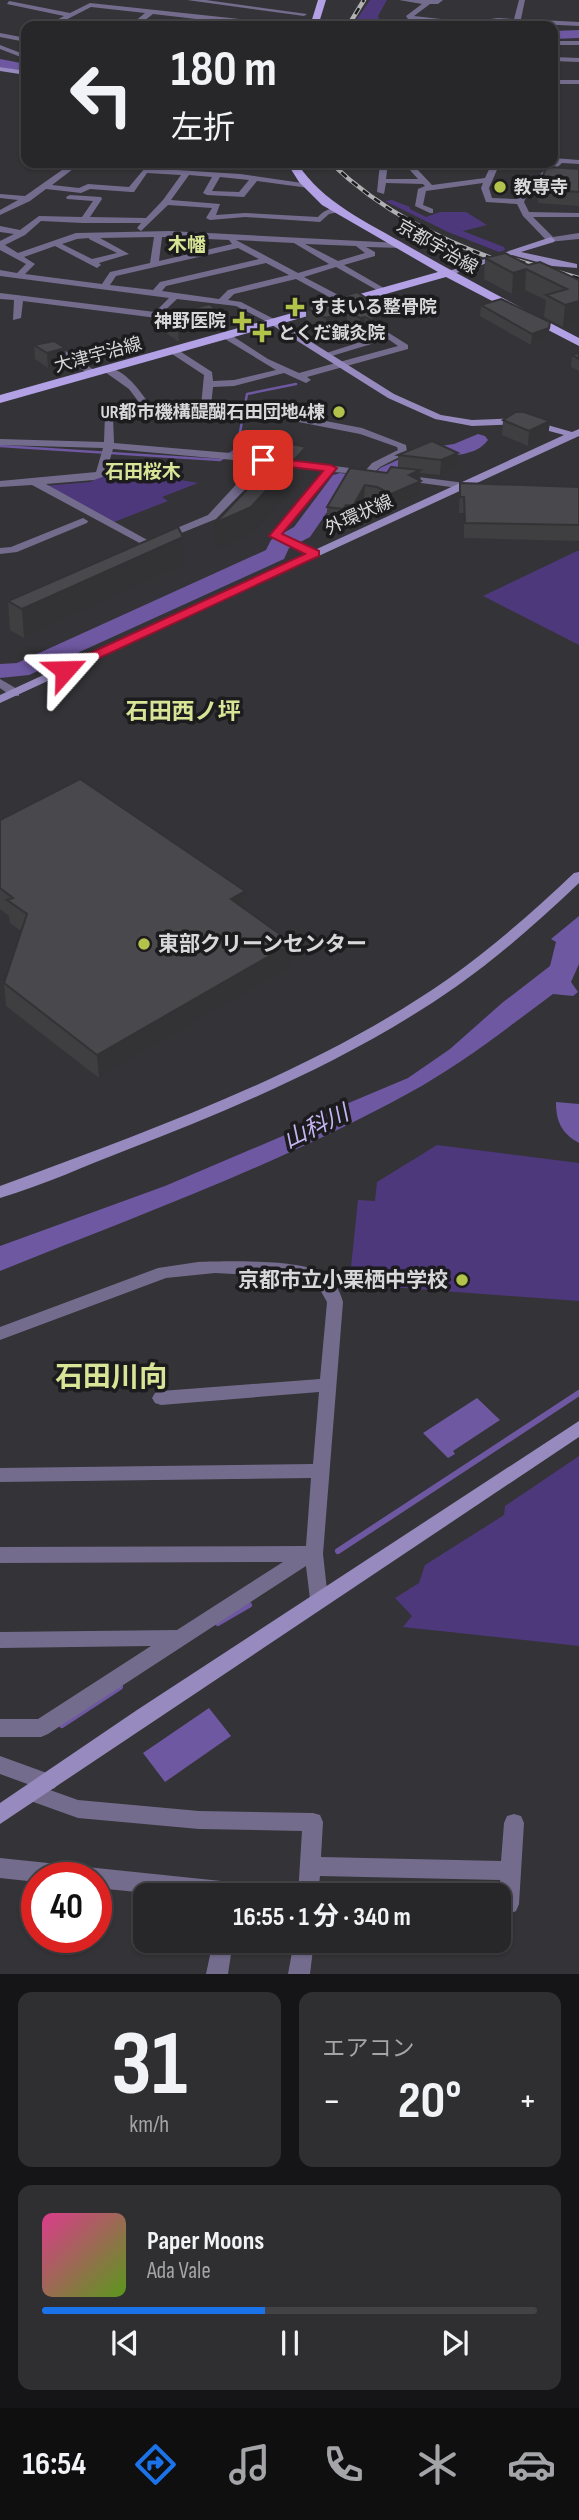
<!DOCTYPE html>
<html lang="ja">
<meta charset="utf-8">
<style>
:root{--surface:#272629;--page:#2f2e31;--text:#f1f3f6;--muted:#a4a5a8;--line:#434346;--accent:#1a73e8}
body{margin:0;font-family:"Sofia Sans Condensed","Noto Sans JP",sans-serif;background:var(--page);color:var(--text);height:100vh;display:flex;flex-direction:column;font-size:26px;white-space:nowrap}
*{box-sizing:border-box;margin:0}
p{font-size:23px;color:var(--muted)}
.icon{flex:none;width:38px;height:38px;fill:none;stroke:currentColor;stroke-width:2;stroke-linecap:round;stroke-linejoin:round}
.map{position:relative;height:1974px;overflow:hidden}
.drawer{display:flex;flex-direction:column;gap:18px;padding:18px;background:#151517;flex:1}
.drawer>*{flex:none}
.hud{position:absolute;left:21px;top:21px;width:537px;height:147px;border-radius:14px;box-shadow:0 2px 5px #0004,0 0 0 2px var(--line);background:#272629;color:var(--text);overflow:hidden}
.speed{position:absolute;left:21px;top:1862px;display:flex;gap:14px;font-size:35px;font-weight:700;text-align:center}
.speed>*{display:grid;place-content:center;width:91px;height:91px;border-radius:50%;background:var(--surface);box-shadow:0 2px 5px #0004,0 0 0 2px var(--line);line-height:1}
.speed .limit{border:10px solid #d22;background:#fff;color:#111}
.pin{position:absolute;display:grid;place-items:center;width:60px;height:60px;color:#fff;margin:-30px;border-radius:14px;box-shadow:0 4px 10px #0006}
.me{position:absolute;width:77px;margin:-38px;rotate:65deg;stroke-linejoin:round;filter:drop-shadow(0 0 5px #0008)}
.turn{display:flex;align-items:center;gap:24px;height:147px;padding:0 35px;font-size:32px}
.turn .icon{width:91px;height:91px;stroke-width:2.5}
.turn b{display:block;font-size:49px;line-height:60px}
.big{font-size:52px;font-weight:700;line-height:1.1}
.drawer .tile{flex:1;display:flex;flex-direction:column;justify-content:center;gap:10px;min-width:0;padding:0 24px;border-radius:14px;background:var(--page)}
.drawer .dial{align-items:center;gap:0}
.dial b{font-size:91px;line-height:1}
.song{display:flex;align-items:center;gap:21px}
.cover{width:84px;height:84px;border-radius:10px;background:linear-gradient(135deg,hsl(330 70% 55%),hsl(90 70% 35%))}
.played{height:7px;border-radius:4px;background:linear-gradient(90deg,var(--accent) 45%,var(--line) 45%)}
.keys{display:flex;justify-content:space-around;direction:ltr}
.heat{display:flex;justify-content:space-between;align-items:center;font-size:38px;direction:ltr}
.drawer .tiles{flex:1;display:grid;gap:18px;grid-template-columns:1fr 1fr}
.tile:last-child{grid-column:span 2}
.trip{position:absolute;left:133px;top:1883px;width:378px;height:70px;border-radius:14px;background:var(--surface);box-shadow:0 2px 5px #0004,0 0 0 2px var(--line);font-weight:700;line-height:70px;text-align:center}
.menu{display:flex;height:112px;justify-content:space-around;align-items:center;background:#100f10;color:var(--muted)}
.menu .icon{width:49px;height:49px}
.menu .selected{color:var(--accent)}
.menu b{font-size:32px;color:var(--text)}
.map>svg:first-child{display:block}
</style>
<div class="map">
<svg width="579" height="1974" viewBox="0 0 579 1974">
<rect width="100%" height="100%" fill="#343337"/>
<!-- green -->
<g fill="#4e387c">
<polygon points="370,0 387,0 378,16 381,26 352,26"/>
<polygon points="392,200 410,207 410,209 426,217 440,212 466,212 487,225 463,231 437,221 504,247 505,250 499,252 448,232 385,201"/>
<polygon points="107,471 134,472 198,483 162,497 168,501 109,524 43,486 91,482"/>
<polygon points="577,551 579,551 579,645 483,596"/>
<polygon points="437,1145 579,1163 579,1301 362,1285 357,1273 351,1267 358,1200 375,1201 377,1182"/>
<polygon points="579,1456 579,1646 403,1627 412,1616 395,1598 419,1583 425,1565 504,1515 505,1506"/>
</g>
<!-- water -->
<g fill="#6e58a1">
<path d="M579 916V964L571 982 578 992 573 996 553 994C506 1029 460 1065 409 1093 280 1164 137 1216 0 1271V1246L165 1186 306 1126 339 1107 408 1078 450 1049 502 1003 550 966 556 942 551 939Z"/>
<path d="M556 1102 579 1104V1143C561 1133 556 1121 556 1102Z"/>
<polygon points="477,1398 500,1420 453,1451 455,1454 448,1458 423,1433"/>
<polygon points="209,1708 231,1736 165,1782 143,1753"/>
</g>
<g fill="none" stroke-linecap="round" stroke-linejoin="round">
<!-- stream-far1 -->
<polyline stroke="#6e58a1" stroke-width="2.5" points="0,446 220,460 237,449 247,394 296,384"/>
<!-- stream -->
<g stroke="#6e58a1" stroke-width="6">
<polyline points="338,1551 579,1393"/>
<polyline points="218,1623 249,1605"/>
<polyline points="62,1725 120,1687"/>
</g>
<!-- river -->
<g fill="#6e58a1" fill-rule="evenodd">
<polygon points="579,30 579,38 553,39 553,31"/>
<polygon points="0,59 26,64 26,72 0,67"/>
<path d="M478 434 485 436 488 440C475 457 454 454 435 458 422 461 409 469 398 475L399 481C387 498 363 488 345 486L310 537 289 548 284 559 29 675 0 678V664L17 663 266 550 271 540 294 527 333 475 340 473 378 478 377 472 380 468 422 449 454 444Z"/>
</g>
<!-- street -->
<g fill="#746c8d" fill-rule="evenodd">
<polygon points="187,0 206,0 307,14 304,16"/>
<polygon points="399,0 443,0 438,4 430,4 414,16 468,22 498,18 514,19 519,0 525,0 521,19 579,22 579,26 498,22 468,26 408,19 406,16 422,4"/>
<polygon points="9,1 70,13 90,3 304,26 256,26 153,14 140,24 141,26 135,26 134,22 145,13 91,7 54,26 46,26 64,16 7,4"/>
<polygon points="0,33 26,38 26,42 0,37"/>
<rect x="553" y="41" width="26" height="4"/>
<polygon points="0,45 26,55 26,59 0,49"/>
<polygon points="553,57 579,58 579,62 553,61"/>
<rect x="553" y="80" width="26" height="4"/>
<polygon points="553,158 579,160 579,164 562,163 527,195 524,202 529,212 579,213 579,217 533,217 553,237 579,233 579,239 548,242 523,216 517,204 486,202 481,188 483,183 426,191 423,205 433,209 433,213 430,213 415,206 418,189 425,186 423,184 386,183 384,194 377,192 380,163 388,163 386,179 418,179 409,169 412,163 420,163 417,169 432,185 485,178 492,163 500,163 489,188 492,198 517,199 520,192 554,162"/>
<path d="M72 163H81L52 185 79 188 88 184 129 187 145 168 240 174 309 184 313 186 309 188 257 181 244 197 207 195 203 193 212 177 189 175 171 200 220 204 216 215 245 213 318 217C324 210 335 205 344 211L329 214 320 222 245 217 210 220 206 218 212 208 168 205 141 231 137 228 141 223H83L41 221 25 235 5 245 18 253 76 233 170 231 399 243 402 244V248L366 247 375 252V256L344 265 389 291 382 293 336 267 304 277 348 300V304H342L296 279 234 294 228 300 241 302 278 321 280 323 275 326 236 306 177 299 157 318 23 301 21 318 13 320 14 300 0 299V293L155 312 169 298 0 276V270L17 273 26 264 0 250V241L14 234 0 232V226L20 230 39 216 82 217 93 201 67 199 66 197 70 195 101 197 102 199 90 217 146 218 163 200 181 175 147 173 134 192H131L90 189 81 193 46 189 30 201 0 215V210L18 200 0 198V194L25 196ZM220 177 249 180 239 192 212 191ZM154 237 150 263 110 272 102 284 25 274 35 264 24 257 55 246 97 268 101 265 99 263 129 254 100 238ZM162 237 229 240 232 244 159 261ZM89 238V239L117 253 92 259 62 244 77 239ZM236 240 294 243 329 264 298 273ZM305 244 356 246 365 253 338 261ZM238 248 259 259 160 282 153 290 110 285 116 276ZM266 263 289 275 228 290 219 299 162 291 166 286Z"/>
<path d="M389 333 408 345V349L307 377 311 380 306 383 284 373 234 386 213 387 211 406H247L362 428 406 445 407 453 380 467 372 475 333 472 281 534 319 552V556H311L270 535 324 470 267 463 264 470 216 519 164 540 159 537 160 535 208 515 257 462 113 449 105 476 94 480 46 484 151 542V546L147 547 32 485 0 487V481L96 472 103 448 0 445V439L104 442 105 414 116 405H141L129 389 105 372V368C124 367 140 391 150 405L201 406 204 375 172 354V350H178L212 372 213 381 234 380 276 370 225 339V335H231L268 359 299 373 398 346 388 339 325 358 320 355ZM119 411 247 412 360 434 397 447 398 450 372 463 366 470 230 453 114 443 113 417Z"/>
<polygon points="50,348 61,348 100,374 92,376 56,353 47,353 47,349"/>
<polygon points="403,475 473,484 478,487 473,490 399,480 399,476"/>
<polygon points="83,518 88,521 87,523 17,552 0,554 0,548 11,547"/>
<polygon points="0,679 19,690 19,696 11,696 0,688"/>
<path d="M198 1262C228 1261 301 1259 325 1274 335 1281 340 1291 343 1302L323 1554 328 1599 326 1605 319 1607 312 1605 310 1599 306 1566 48 1734 41 1737H0V1719H38L151 1646 0 1648V1632L177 1630 283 1562 0 1563V1547L306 1546 311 1478 0 1482V1468L313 1464 319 1392 161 1405 155 1403 152 1398 155 1393 161 1391 320 1379 327 1302 318 1286 302 1278 215 1273 166 1278 0 1340V1327L158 1268Z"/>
<polygon points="0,1756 55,1776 58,1782 55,1788 50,1790 78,1800 199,1811 313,1813 320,1815 323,1822 321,1857 501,1861 504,1823 507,1816 514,1814 521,1816 524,1823 519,1904 516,1911 509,1914 502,1911 499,1904 500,1880 320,1876 318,1895 298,1895 302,1831 199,1829 78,1818 25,1799 22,1793 25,1787 30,1785 0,1774"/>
<polygon points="0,1858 231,1882 238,1885 241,1892 240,1895 168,1895 96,1888 96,1878 37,1878 37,1882 0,1878"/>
<polygon points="213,1941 233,1941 228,1974 206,1974"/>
<polygon points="294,1941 314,1941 310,1974 288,1974"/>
</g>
<!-- secondary -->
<g fill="#978abe" fill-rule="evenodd">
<polygon points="0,67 26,71 26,75 0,71"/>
<polygon points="551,237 555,240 554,242 521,252 577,264 577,268 552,266 512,255 450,275 443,273"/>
<polygon points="272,321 278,321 394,394 441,415 472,420 523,418 572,432 579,429 579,436 0,703 0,695 564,435 523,424 472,426 435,419 388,398 272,325"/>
<path d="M579 872V883C540 920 501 955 457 986 357 1056 243 1105 129 1149 87 1165 44 1185 0 1198V1186C153 1129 313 1073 448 979 493 947 534 911 574 873Z"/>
<polygon points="579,1421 579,1437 0,1824 0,1803 137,1710"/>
</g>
<!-- primary -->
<g fill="#b3a1e5" fill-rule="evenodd">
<polygon points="318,0 326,0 318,26 310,26"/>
<path d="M287 163H297C323 203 367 222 408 246 464 278 522 308 579 338V346L446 277 0 403V395L438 272 322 205 299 182Z"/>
</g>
<!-- rail casing -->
<g stroke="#b1b0b3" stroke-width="4.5">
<g id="rail">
<polyline points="348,26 364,0"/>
<path d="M331 163C382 212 442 241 508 264"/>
<polyline points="505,257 579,278"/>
</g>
</g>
<!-- rail -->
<use href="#rail" stroke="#1c1b1d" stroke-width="2.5" stroke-dasharray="7" stroke-linecap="butt"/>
</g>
<!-- wall -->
<g fill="#3f3e41">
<polygon points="579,169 579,206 538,203 539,189"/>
<polygon points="485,258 528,265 579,280 579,322 563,327 544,317 546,300 525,290 512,294 484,279"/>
<polygon points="357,292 390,328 371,334 365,331 360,333 347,326 325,333 306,322 306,308"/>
<polygon points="481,305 550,322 548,340 531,345 480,316"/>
<polygon points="162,316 222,330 179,342 163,331"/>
<polygon points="34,345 65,348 66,362 48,368 35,359"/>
<polygon points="579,353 579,371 571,367 572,355"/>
<polygon points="503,420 550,421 548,436 528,446 502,435"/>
<polygon points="432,441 457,468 440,475 420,473 421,495 391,508 376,501 364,499 353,520 346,519 343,523 327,521 327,507 350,468 387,473 398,468 398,455"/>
<polygon points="460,483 579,487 579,541 464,538 464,513 459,513"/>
<polygon points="184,565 24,638 10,630 8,601"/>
<polygon points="0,820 245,891 246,910 292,966 99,1078 6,1006 4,983 21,931 10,923 9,916 0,909"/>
</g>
<!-- shaded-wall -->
<g fill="#333235">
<polygon points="526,269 525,290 512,294 513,273"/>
<polygon points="579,301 579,322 563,327 565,305"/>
<polygon points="347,311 347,326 325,333 326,318"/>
<polygon points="391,314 390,328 371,334 371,320"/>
<polygon points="222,316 222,330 179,342 178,328"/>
<polygon points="365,317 365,331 360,333 360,318"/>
<polygon points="550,322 548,340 531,345 532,334"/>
<polygon points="65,348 66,362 48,368 47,353"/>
<polygon points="550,421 548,436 528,446 529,431"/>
<polygon points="306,447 306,475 251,534 216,551 215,523"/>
<polygon points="458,453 457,468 440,475 441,460"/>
<polygon points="420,470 421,495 391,508 391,494 409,475"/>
<polygon points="365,485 364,499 353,520 353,506"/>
<polygon points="346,505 346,519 343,523 343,509"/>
<polygon points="183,537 184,565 24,638 22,609"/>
<polygon points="245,891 246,914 231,899"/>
<polygon points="292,943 292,966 99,1078 97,1055"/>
</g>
<!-- building -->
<g fill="#49484c" stroke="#333235" stroke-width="2">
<polygon points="550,167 579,169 579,192 539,189 545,170"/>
<polygon points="505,253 528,265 540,262 579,280 579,301 565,305 546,295 567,289 526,269 513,273 485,258"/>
<polygon points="357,292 391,314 371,320 365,317 360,318 347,311 326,318 306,308"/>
<polygon points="501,299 550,322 549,328 532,334 481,305"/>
<polygon points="210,304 222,316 178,328 162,316"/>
<polygon points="54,341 65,348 47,353 34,345"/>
<polygon points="579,353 579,359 572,355"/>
<polygon points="516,412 524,412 550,421 529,431 503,420"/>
<polygon points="432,441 458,453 441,460 398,455"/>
<polygon points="291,444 306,447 251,507 215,523"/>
<polygon points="391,467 420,470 409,475 421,481 391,494 377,487 365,485 353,506 346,505 343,509 327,507 350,468 387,473"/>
<polygon points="460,483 579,487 579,525 465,523 464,497 460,497"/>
<polygon points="178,527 183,537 22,609 8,601"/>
<polygon points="80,779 245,891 231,899 292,943 97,1055 4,983 27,914 7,900 13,898 0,888 0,820"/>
</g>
<!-- route -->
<polygon fill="#e11d48" stroke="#92132f" stroke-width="2" points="263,457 331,465 337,468 282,534 319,551 319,556 69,672 60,672 60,667 305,554 269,536 323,471 259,463 257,460"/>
<!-- markers -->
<g fill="#b3c24b" stroke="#1c1b1d" stroke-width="2.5">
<circle cx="500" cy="187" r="7"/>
<path d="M291.5 296.5h7v7h7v7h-7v7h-7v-7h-7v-7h7z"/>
<path d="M238.5 310.5h7v7h7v7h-7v7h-7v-7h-7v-7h7z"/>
<path d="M258.5 322.5h7v7h7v7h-7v7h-7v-7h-7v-7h7z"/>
<circle cx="339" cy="412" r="7"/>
<circle cx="144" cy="944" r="7"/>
<circle cx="462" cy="1280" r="7"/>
</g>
<g text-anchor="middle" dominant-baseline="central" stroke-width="7" stroke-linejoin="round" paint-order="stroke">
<!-- far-poi labels -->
<g font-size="18" font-weight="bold" fill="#d8d7da" stroke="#1c1b1d" text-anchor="start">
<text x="514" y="187">教専寺</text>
<text x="311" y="307">すまいる整骨院</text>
<text x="226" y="321" text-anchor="end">神野医院</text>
<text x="278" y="333">とくだ鍼灸院</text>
<text x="325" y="412" text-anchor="end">UR都市機構醍醐石田団地4棟</text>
</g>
<!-- far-street labels -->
<g font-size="18" fill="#d8d7da" stroke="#1c1b1d">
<text transform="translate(437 247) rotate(30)">京都宇治線</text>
<text transform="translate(98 355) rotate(-15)">大津宇治線</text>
<text transform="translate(359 515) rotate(-24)">外環状線</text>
</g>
<!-- far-neighbourhood labels -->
<g font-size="19" font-weight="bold" fill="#d8e597" stroke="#1c1b1d">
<text x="187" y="245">木幡</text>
<text x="143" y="472">石田桜木</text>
</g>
<!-- poi labels -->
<g font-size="21" font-weight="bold" fill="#d8d7da" stroke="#1c1b1d" text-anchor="start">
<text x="158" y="944">東部クリーンセンター</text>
<text x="448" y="1280" text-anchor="end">京都市立小栗栖中学校</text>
</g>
<!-- neighbourhood labels -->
<g font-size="23" font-weight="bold" fill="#d8e597" stroke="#1c1b1d">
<text x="183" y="712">石田西ノ坪</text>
</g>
<!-- water labels -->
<g font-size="23" font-style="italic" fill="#c4b5f2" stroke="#1c1b1d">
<text transform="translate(316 1127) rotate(-26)">山科川</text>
</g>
<!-- near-neighbourhood labels -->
<g font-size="28" font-weight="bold" fill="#d8e597" stroke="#1c1b1d">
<text x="111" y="1377">石田川向</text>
</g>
</g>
</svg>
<div class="speed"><div class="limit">40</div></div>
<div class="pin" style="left:263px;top:460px;background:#d93025"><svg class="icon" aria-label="arrive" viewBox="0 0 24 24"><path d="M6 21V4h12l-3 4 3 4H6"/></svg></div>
<svg class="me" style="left:65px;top:670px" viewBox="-20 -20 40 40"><path d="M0-17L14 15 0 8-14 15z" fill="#e11d48" stroke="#fff" stroke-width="4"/></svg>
<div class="trip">16:55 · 1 分 · 340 m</div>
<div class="hud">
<div class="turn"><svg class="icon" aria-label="left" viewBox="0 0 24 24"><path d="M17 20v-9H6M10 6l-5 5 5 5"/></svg><div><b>180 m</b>左折</div></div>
</div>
</div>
<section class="drawer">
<div class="tiles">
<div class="tile dial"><b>31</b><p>km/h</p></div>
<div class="tile"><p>エアコン</p>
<div class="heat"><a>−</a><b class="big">20°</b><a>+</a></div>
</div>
<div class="tile">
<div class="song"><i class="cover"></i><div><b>Paper Moons</b><p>Ada Vale</p></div></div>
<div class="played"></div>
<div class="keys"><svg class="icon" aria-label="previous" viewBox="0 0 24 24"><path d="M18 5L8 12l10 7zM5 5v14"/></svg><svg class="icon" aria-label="pause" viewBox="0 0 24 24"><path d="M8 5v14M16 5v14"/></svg><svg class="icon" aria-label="next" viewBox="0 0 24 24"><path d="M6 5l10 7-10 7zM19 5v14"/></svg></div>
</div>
</div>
</section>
<nav class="menu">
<b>16:54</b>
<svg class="icon selected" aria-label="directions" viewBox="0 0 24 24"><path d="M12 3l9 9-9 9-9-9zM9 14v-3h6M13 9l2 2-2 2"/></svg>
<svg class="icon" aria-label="music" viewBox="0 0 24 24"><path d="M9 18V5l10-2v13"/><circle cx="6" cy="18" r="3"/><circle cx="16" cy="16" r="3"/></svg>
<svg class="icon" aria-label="phone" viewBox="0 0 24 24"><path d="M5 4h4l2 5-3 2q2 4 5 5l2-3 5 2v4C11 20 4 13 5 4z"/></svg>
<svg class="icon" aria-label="climate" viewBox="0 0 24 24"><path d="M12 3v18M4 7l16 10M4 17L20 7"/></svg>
<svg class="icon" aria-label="car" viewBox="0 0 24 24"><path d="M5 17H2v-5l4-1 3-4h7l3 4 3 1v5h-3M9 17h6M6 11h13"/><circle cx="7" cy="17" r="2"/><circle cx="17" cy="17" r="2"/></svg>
</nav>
